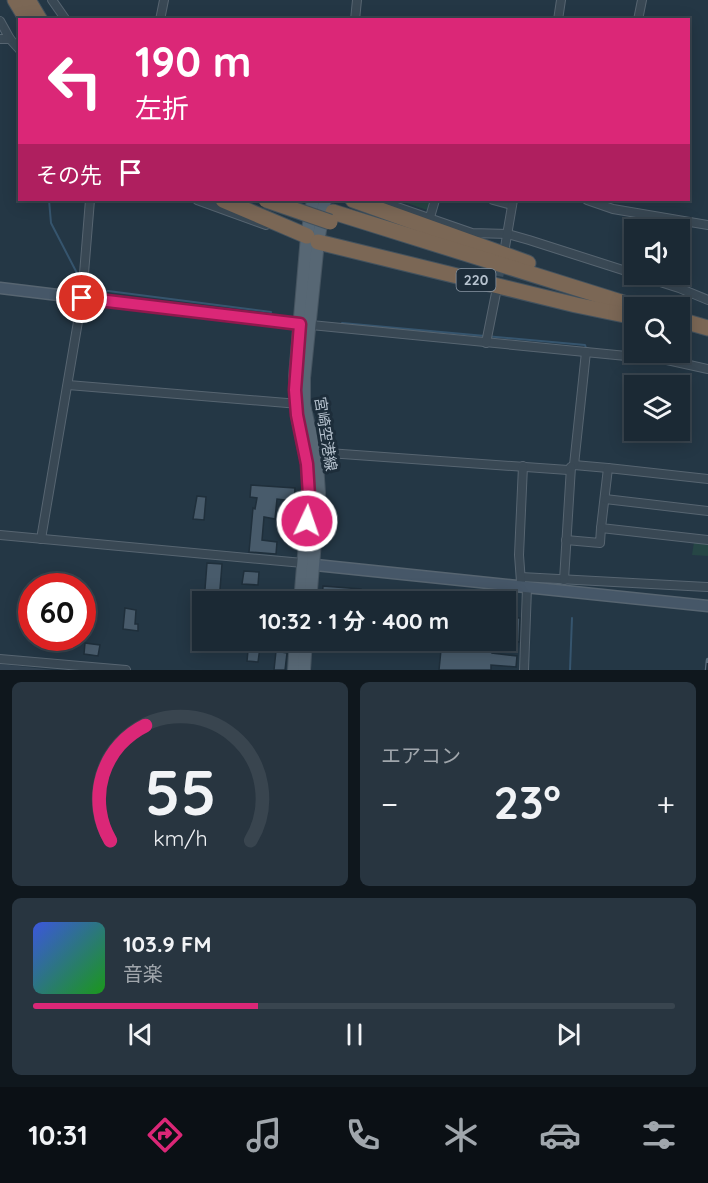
<!DOCTYPE html>
<html lang="ja">
<meta charset="utf-8">
<style>
:root{--surface:#1b2934;--page:#283540;--text:#f1f3f6;--muted:#a0a6ac;--line:#39454f;--accent:#db2777}
body{margin:0;font-family:Quicksand,"Noto Sans JP",sans-serif;background:var(--page);color:var(--text);height:100vh;display:flex;flex-direction:column;font-size:22px;white-space:nowrap}
*{box-sizing:border-box;margin:0}
p{font-size:20px;color:var(--muted)}
.icon{flex:none;width:33px;height:33px;fill:none;stroke:currentColor;stroke-width:2;stroke-linecap:round;stroke-linejoin:round}
.map{position:relative;height:670px;overflow:hidden}
.side{display:flex;flex-direction:column;gap:12px;padding:12px;background:#0f171d;flex:1}
.side>*{flex:none}
.banner{position:absolute;left:18px;top:18px;width:672px;height:183px;border-radius:0px;box-shadow:0 3px 15px #0003,0 0 0 2px var(--line);background:#db2777;color:#fff;overflow:hidden}
.controls{position:absolute;left:624px;top:219px;display:grid;gap:12px}
.controls a{display:grid;place-items:center;width:66px;height:66px;border-radius:0px;background:var(--surface);box-shadow:0 3px 15px #0003,0 0 0 2px var(--line);font-size:30px}
.speed{position:absolute;left:18px;top:573px;display:flex;gap:12px;font-size:30px;font-weight:700;text-align:center}
.speed>*{display:grid;place-content:center;width:78px;height:78px;border-radius:50%;background:var(--surface);box-shadow:0 3px 15px #0003,0 0 0 2px var(--line);line-height:1}
.speed .limit{border:9px solid #d22;background:#fff;color:#111}
.pin{position:absolute;display:grid;place-items:center;width:51px;height:51px;color:#fff;margin:-26px;border:3px solid #fff;border-radius:50%;box-shadow:0 2px 6px #0007}
.me{position:absolute;width:66px;margin:-33px;rotate:3deg;stroke-linejoin:round;filter:drop-shadow(0 0 4px #0008)}
.turn{display:flex;align-items:center;gap:21px;height:126px;padding:0 18px;font-size:27px}
.turn .icon{width:78px;height:78px;stroke-width:2.5}
.turn b{display:block;font-size:42px;line-height:51px}
.then{display:flex;align-items:center;height:57px;padding:0 18px;background:#0003;gap:12px;font-size:22px}
.big{font-size:45px;font-weight:700;line-height:1.1}
.side .widget{flex:1;display:flex;flex-direction:column;justify-content:center;gap:9px;min-width:0;padding:0 21px;border-radius:9px;background:var(--page)}
.side .dial{align-items:center;gap:0}
.dial svg{height:156px;overflow:visible;fill:none;stroke:var(--line);stroke-width:7;stroke-linecap:round;text-anchor:middle}
.dial text{fill:var(--text);stroke:none}
.song{display:flex;align-items:center;gap:18px}
.cover{width:72px;height:72px;border-radius:9px;background:linear-gradient(135deg,hsl(230 70% 55%),hsl(120 70% 35%))}
.played{height:6px;border-radius:3px;background:linear-gradient(90deg,var(--accent) 35%,var(--line) 35%)}
.keys{display:flex;justify-content:space-around;direction:ltr}
.heat{display:flex;justify-content:space-between;align-items:center;font-size:33px;direction:ltr}
.side .tiles{flex:1;display:grid;gap:12px;grid-template-columns:1fr 1fr}
.widget:last-child{grid-column:span 2}
.trip{position:absolute;left:192px;top:591px;width:324px;height:60px;border-radius:0px;background:var(--surface);box-shadow:0 3px 15px #0003,0 0 0 2px var(--line);font-weight:700;line-height:60px;text-align:center}
.tabs{display:flex;height:96px;justify-content:space-around;align-items:center;background:#0b1015;color:var(--muted)}
.tabs .icon{width:42px;height:42px}
.tabs .on{color:var(--accent)}
.tabs b{font-size:27px;color:var(--text)}
.map>svg:first-child{display:block}
</style>
<div class="map">
<svg width="708" height="670" viewBox="0 0 708 670">
<rect width="100%" height="100%" fill="#243745"/>
<!-- airport -->
<polygon fill="#324352" points="0,664 53,670 0,670"/>
<!-- green -->
<g fill="#264645">
<polygon points="398,200 432,200 430,209 427,210"/>
<polygon points="694,542 708,543 708,556 692,555"/>
</g>
<g fill="none" stroke-linecap="round" stroke-linejoin="round">
<!-- stream -->
<g stroke="#36556e" stroke-width="2">
<polyline points="49,200 51,223 80,279"/>
<polyline points="85,288 271,312"/>
<polyline points="342,323 585,345 586,348"/>
<polyline points="570,670 572,618"/>
</g>
</g>
<!-- building -->
<g fill="#485b6b" stroke="#1f2f3b" stroke-width="1.5">
<polygon points="251,485 295,488 294,501 277,499 275,519 264,517 262,540 277,542 276,554 249,552 253,508 255,509 257,498 250,497"/>
<polygon points="197,496 206,497 204,520 193,519"/>
<polygon points="207,563 222,564 219,602 204,602"/>
<polygon points="244,571 259,572 258,585 242,584"/>
<polygon points="323,586 361,589 360,602 322,602"/>
<polygon points="421,596 447,597 447,602 421,602"/>
<polygon points="125,608 136,610 135,624 138,624 138,631 123,629"/>
<polygon points="506,617 520,618 519,642 506,641"/>
<polygon points="249,640 261,640 258,662 247,661"/>
<polygon points="442,640 493,644 492,653 517,656 516,667 491,665 491,670 439,670"/>
<polygon points="85,643 100,645 98,656 84,654"/>
<polygon points="276,651 287,653 285,670 274,670"/>
</g>
<g fill="none" stroke-linecap="round" stroke-linejoin="round">
<!-- street-tunnel -->
<polyline stroke="#3a4c5a" stroke-width="8" stroke-dasharray="8 4" stroke-linecap="butt" points="497,288 502,262"/>
<!-- street casing -->
<g stroke="#576571" stroke-width="10">
<g id="street">
<polyline points="52,0 66,20"/>
<polyline points="160,20 164,0"/>
<polyline points="355,20 357,0"/>
<polyline points="558,20 561,0"/>
<polyline points="638,20 642,0"/>
<polyline points="0,21 10,39 20,50"/>
<polyline points="0,39 10,39"/>
<polyline points="197,200 266,225"/>
<polyline points="377,200 472,233 508,234 529,240 679,288 708,300"/>
<polyline points="493,200 512,205"/>
<polyline points="587,200 613,209 708,225"/>
<polyline points="430,217 435,200"/>
<polyline points="505,247 513,200"/>
<polyline points="311,325 667,360 708,369"/>
<polyline points="486,343 496,293"/>
<polyline points="68,385 299,404"/>
<polyline points="314,452 568,470 574,465 608,468"/>
<polyline points="574,465 586,352"/>
<polyline points="708,479 608,468 601,528 708,540"/>
<polyline points="605,499 708,511"/>
<polyline points="0,535 303,563"/>
<polyline points="41,539 82,298 90,200"/>
<polyline points="566,540 600,543 601,528"/>
<polyline points="521,577 707,587"/>
<polyline points="564,580 571,467"/>
<polyline points="521,582 519,555 523,466"/>
<polyline points="0,659 126,670"/>
<polyline points="524,670 527,588"/>
</g>
</g>
<!-- secondary casing -->
<g stroke="#576571" stroke-width="13">
<g id="secondary">
<polyline points="0,288 306,325"/>
<polyline points="306,564 708,606"/>
</g>
</g>
<!-- primary casing -->
<g stroke="#455460" stroke-width="14">
<g id="primary">
<polyline points="300,602 309,496 307,464 297,415 295,376 307,236 313,200"/>
<polyline points="310,602 319,493 317,464 304,404 304,378 318,242 325,200"/>
<polyline points="294,670 296,640"/>
<polyline points="304,670 306,640"/>
</g>
</g>
<!-- highway casing -->
<g stroke="#43525e" stroke-width="17">
<g id="highway">
<polyline points="15,0 27,20"/>
<polyline points="28,0 40,20"/>
<polyline points="223,200 307,236"/>
<polyline points="353,200 528,263"/>
<polyline points="333,212 640,308"/>
<polyline points="318,242 576,305 634,317"/>
<polyline points="680,320 708,328"/>
</g>
</g>
<!-- street -->
<use href="#street" stroke="#394854" stroke-width="8"/>
<!-- secondary -->
<use href="#secondary" stroke="#465768" stroke-width="10"/>
<!-- primary -->
<use href="#primary" stroke="#576774" stroke-width="12"/>
<!-- highway -->
<use href="#highway" stroke="#7b6755" stroke-width="15"/>
<!-- rail casing -->
<g stroke="#5b6c7b" stroke-width="4.5">
<polyline id="rail" points="707,670 708,660"/>
</g>
<!-- rail -->
<use href="#rail" stroke="#1d2d3a" stroke-width="2" stroke-dasharray="7" stroke-linecap="butt"/>
<!-- highway-bridge casing -->
<g stroke="#43525e" stroke-width="17" stroke-linecap="butt">
<polyline id="highway-bridge" points="266,200 330,222"/>
</g>
<!-- highway-bridge -->
<use href="#highway-bridge" stroke="#7b6755" stroke-width="15"/>
</g>
<g fill="none" stroke-linecap="round" stroke-linejoin="round">
<!-- route casing -->
<g stroke="#8e194d" stroke-width="15">
<polyline id="route" points="82,298 300,324 295,390 297,415 307,464 309,496 307,521"/>
</g>
<!-- route -->
<use href="#route" stroke="#db2777" stroke-width="10"/>
</g>
<g text-anchor="middle" dominant-baseline="central" stroke-width="6" stroke-linejoin="round" paint-order="stroke">
<!-- shield labels -->
<rect fill="#1d2d3a" stroke="#8895a2" stroke-width="1.5" x="456.5" y="269" width="39" height="22" rx="4.5"/>
<g font-size="14" font-weight="bold" fill="#b6c2ce">
<text x="476" y="280">220</text>
</g>
<!-- street labels -->
<g font-size="15" fill="#b6c2ce" stroke="#1d2d3a">
<text transform="translate(326 434) rotate(81)">宮崎空港線</text>
</g>
</g>
</svg>
<div class="controls">
<a><svg class="icon" aria-label="sound" viewBox="0 0 24 24"><path d="M4 9h4l5-4v14l-5-4H4zM17 9q2 3 0 6"/></svg></a>
<a><svg class="icon" aria-label="search" viewBox="0 0 24 24"><circle cx="10" cy="10" r="6"/><path d="M15 15l6 6"/></svg></a>
<a><svg class="icon" aria-label="layers" viewBox="0 0 24 24"><path d="M12 4l9 5-9 5-9-5zM3 14l9 5 9-5"/></svg></a>
</div>
<div class="speed"><div class="limit">60</div></div>
<div class="pin" style="left:82px;top:298px;background:#d93025"><svg class="icon" aria-label="arrive" viewBox="0 0 24 24"><path d="M6 21V4h12l-3 4 3 4H6"/></svg></div>
<svg class="me" style="left:307px;top:521px" viewBox="-20 -20 40 40"><circle r="17" fill="#db2777" stroke="#fff" stroke-width="3"/><path d="M0-11L8 9 0 5-8 9z" fill="#fff"/></svg>
<div class="trip">10:32 · 1 分 · 400 m</div>
<div class="banner">
<div class="turn"><svg class="icon" aria-label="left" viewBox="0 0 24 24"><path d="M17 20v-9H6M10 6l-5 5 5 5"/></svg><div><b>190 m</b>左折</div></div>
<div class="then">その先<svg class="icon" aria-label="arrive" viewBox="0 0 24 24"><path d="M6 21V4h12l-3 4 3 4H6"/></svg></div>
</div>
</div>
<section class="side">
<div class="tiles">
<div class="widget dial"><svg viewBox="0 0 100 80">
<path d="M14 69A42 42 0 1 1 86 69"/>
<path d="M14 69A42 42 0 0 1 32 10" stroke="#db2777"/>
<text x="50" y="56" font-size="32" font-weight="700">55</text>
<text x="50" y="72" font-size="11">km/h</text>
</svg></div>
<div class="widget"><p>エアコン</p>
<div class="heat"><a>−</a><b class="big">23°</b><a>+</a></div>
</div>
<div class="widget">
<div class="song"><i class="cover"></i><div><b>103.9 FM</b><p>音楽</p></div></div>
<div class="played"></div>
<div class="keys"><svg class="icon" aria-label="previous" viewBox="0 0 24 24"><path d="M18 5L8 12l10 7zM5 5v14"/></svg><svg class="icon" aria-label="pause" viewBox="0 0 24 24"><path d="M8 5v14M16 5v14"/></svg><svg class="icon" aria-label="next" viewBox="0 0 24 24"><path d="M6 5l10 7-10 7zM19 5v14"/></svg></div>
</div>
</div>
</section>
<nav class="tabs">
<b>10:31</b>
<svg class="icon on" aria-label="directions" viewBox="0 0 24 24"><path d="M12 3l9 9-9 9-9-9zM9 14v-3h6M13 9l2 2-2 2"/></svg>
<svg class="icon" aria-label="music" viewBox="0 0 24 24"><path d="M9 18V5l10-2v13"/><circle cx="6" cy="18" r="3"/><circle cx="16" cy="16" r="3"/></svg>
<svg class="icon" aria-label="phone" viewBox="0 0 24 24"><path d="M5 4h4l2 5-3 2q2 4 5 5l2-3 5 2v4C11 20 4 13 5 4z"/></svg>
<svg class="icon" aria-label="climate" viewBox="0 0 24 24"><path d="M12 3v18M4 7l16 10M4 17L20 7"/></svg>
<svg class="icon" aria-label="car" viewBox="0 0 24 24"><path d="M5 17H2v-5l4-1 3-4h7l3 4 3 1v5h-3M9 17h6M6 11h13"/><circle cx="7" cy="17" r="2"/><circle cx="17" cy="17" r="2"/></svg>
<svg class="icon" aria-label="filters" viewBox="0 0 24 24"><path d="M4 7h16M4 17h16"/><circle cx="9" cy="7" r="2"/><circle cx="15" cy="17" r="2"/></svg>
</nav>
